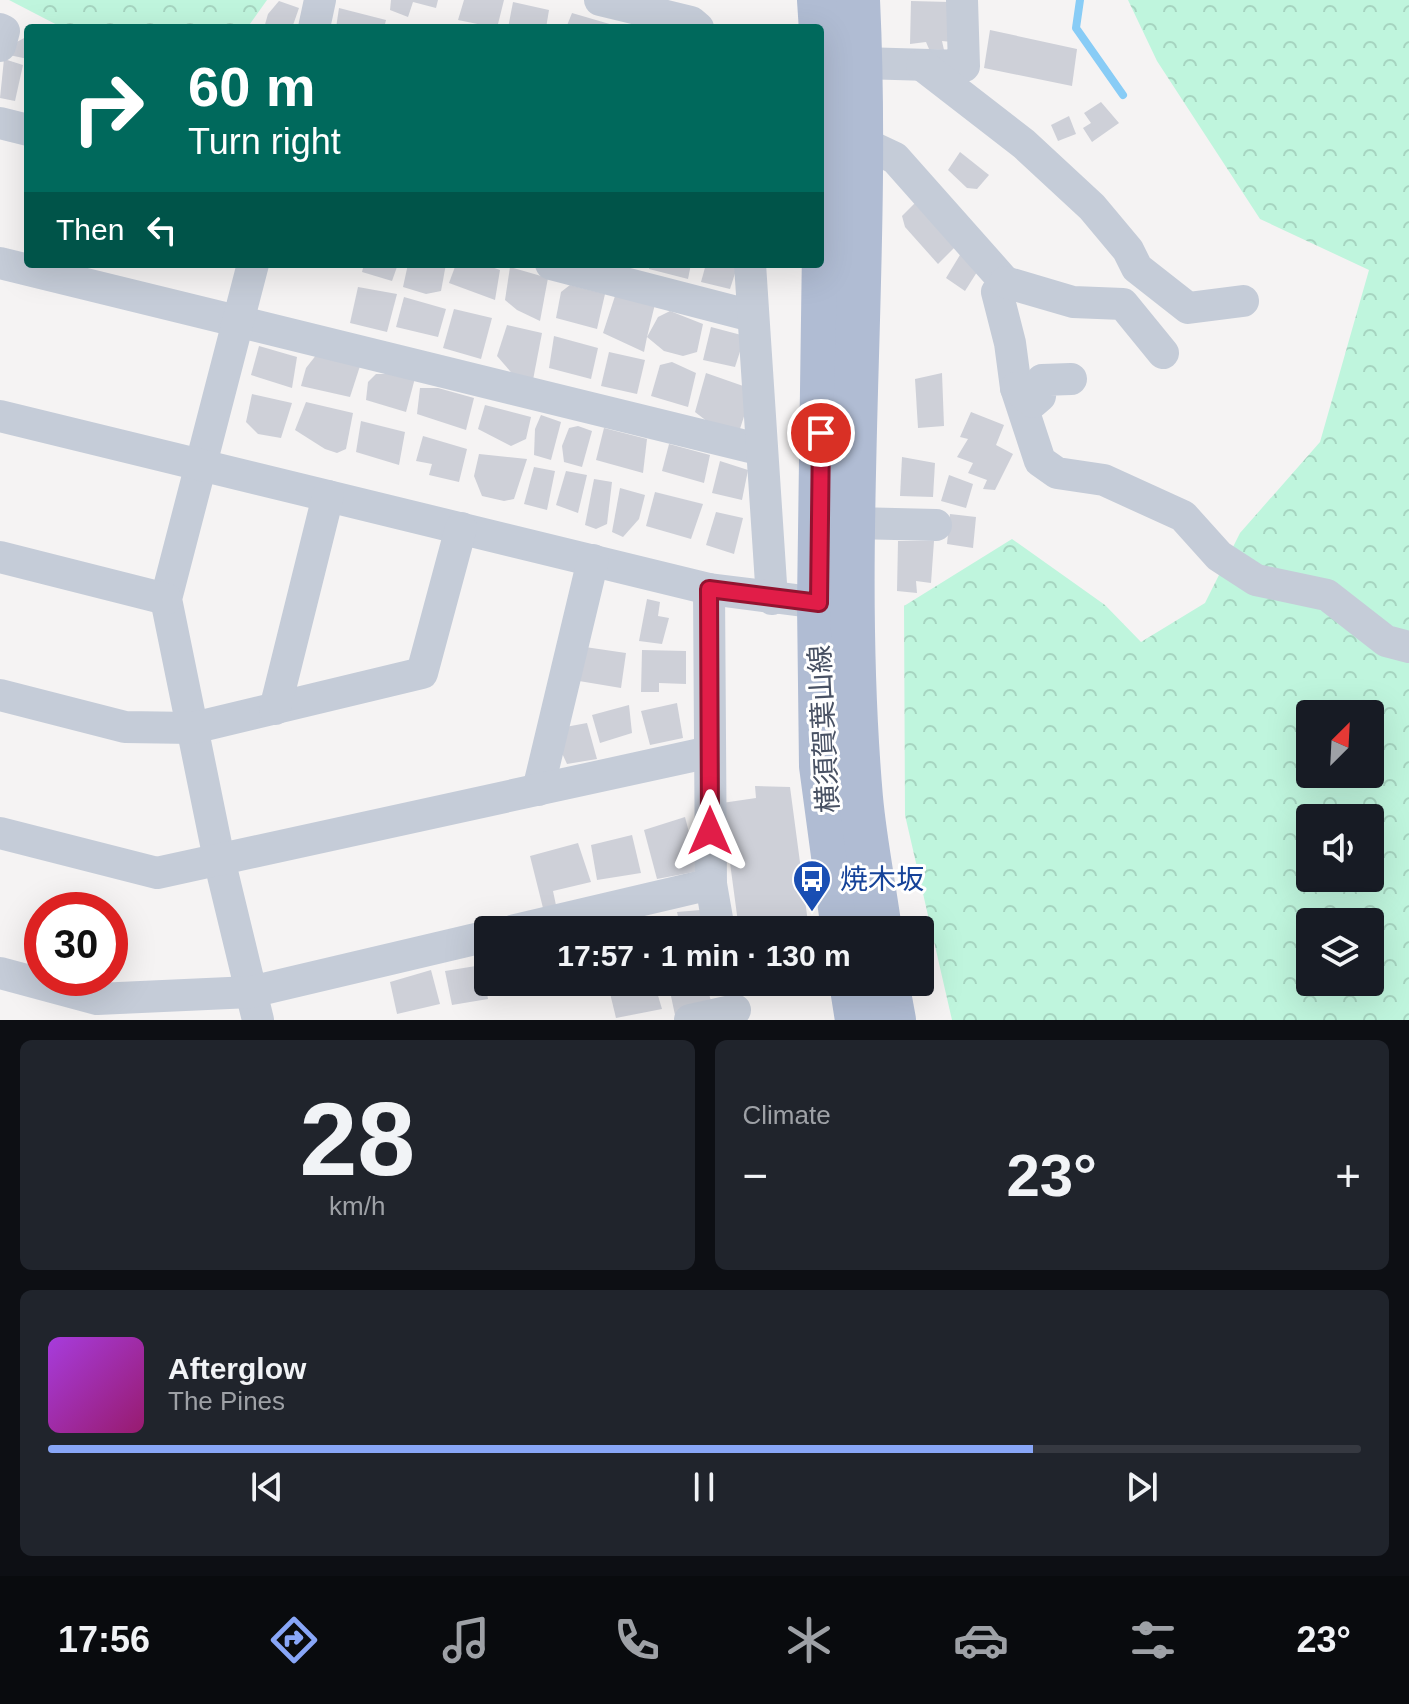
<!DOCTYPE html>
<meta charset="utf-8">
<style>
:root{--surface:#171b24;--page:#20242c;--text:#f1f3f6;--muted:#9ea1a6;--line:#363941;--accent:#88a6f7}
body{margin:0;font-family:Helvetica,"Noto Sans JP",sans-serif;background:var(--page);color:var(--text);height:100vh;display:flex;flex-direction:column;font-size:30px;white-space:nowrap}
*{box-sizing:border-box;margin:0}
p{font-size:26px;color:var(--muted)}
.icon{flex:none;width:44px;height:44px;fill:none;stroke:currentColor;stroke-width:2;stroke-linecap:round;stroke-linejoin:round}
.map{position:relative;height:1020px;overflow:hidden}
.panel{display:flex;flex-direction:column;gap:20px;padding:20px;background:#0d0f14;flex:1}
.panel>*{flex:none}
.banner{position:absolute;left:24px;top:24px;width:800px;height:244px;border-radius:8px;box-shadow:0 8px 32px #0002;background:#00695c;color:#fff;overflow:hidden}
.needle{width:52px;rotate:24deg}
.tools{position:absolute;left:1296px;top:700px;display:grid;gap:16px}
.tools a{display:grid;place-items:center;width:88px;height:88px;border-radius:8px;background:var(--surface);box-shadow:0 8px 32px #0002;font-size:40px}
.speed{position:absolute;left:24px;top:892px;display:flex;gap:16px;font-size:40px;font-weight:700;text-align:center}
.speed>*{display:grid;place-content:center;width:104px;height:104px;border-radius:50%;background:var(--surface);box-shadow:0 8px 32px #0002;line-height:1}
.speed .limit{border:12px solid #d22;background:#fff;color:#111}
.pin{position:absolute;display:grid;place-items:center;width:68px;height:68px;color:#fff;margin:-34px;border:4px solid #fff;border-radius:50%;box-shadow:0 2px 8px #0007}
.me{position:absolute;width:88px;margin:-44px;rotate:0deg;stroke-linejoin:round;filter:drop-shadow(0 0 6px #0008)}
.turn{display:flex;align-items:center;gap:28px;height:168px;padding:0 32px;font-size:36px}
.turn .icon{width:104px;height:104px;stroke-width:2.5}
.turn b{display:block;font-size:56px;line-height:68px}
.then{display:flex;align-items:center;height:76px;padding:0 32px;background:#0003;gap:16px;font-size:30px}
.big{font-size:60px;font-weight:700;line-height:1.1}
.panel .widget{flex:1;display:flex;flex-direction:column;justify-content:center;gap:12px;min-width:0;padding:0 28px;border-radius:12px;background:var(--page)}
.panel .dial{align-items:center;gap:0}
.dial b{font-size:104px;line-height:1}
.song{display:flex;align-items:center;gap:24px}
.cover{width:96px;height:96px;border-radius:12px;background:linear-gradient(135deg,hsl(280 70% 55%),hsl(320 70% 35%))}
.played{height:8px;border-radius:4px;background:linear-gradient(90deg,var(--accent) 75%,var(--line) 75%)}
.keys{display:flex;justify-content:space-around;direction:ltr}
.heat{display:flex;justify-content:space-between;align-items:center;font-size:44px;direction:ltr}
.panel .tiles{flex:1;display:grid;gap:20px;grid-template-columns:1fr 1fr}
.widget:last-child{grid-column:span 2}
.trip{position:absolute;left:474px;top:916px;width:460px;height:80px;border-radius:8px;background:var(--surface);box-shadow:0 8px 32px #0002;font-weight:700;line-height:80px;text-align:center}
.tab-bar{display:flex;height:128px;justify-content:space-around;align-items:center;background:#090b0e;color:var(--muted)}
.tab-bar .icon{width:56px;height:56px}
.tab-bar .active{color:var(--accent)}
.tab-bar b{font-size:36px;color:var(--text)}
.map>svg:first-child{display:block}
</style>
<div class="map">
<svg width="1409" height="1020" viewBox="0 0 1409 1020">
<defs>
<pattern id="forest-crowns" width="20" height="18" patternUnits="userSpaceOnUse" patternTransform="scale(2)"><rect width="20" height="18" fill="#bff5dd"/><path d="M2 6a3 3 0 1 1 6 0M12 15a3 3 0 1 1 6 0" fill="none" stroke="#a6d4c0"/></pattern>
</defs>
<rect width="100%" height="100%" fill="#f5f3f3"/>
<!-- forest -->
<g fill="url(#forest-crowns)" fill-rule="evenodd">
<polygon points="9,0 267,0 247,28 63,28"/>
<path d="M1128 0H1409V1020H952L905 815 904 606 1012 539 1105 605 1141 642 1205 603 1240 533 1320 442 1369 270 1260 219 1157 61ZM1310 714H1370V774H1310ZM1310 818H1370V878H1310ZM1310 922H1370V982H1310Z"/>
</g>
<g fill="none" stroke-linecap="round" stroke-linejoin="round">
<!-- stream -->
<polyline stroke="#88ccf6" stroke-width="8" points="1080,0 1076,28 1123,95"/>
</g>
<!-- building -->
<g fill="#ced0d8">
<polygon points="391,0 438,0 436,8 413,2 408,17 390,10"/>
<polygon points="464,0 504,0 497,28 458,20"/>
<polygon points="279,1 299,8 292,28 264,28 268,14"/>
<polygon points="911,1 950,2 952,42 942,41 944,50 929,49 926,42 910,44"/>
<polygon points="513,2 549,10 546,28 508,28"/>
<polygon points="339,8 386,20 384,28 336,28"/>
<polygon points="572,13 613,25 612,28 566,28"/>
<polygon points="990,30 1077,49 1072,86 984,68"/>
<polygon points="26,37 28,59 9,55 13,44"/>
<polygon points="4,59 23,65 15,101 0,98"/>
<polygon points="1101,102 1119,123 1092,142 1083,128 1091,123 1084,113"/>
<polygon points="1069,116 1076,134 1058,141 1051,125"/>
<polygon points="960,152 989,175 977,189 967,188 948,170"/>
<polygon points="917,201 958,244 938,264 905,227 902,216"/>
<polygon points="963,250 984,261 965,291 946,278"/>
<polygon points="364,264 398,264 392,281 362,272"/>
<polygon points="408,264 446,264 441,291 426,294 403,287"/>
<polygon points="456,264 483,264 500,270 495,300 449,283"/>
<polygon points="650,264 691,264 688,279 649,269"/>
<polygon points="706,264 738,264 730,289 701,282"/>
<polygon points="510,267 548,278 540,321 517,310 505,300"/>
<polygon points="570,285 605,294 597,329 556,318 561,292"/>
<polygon points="358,287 397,294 387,332 350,323"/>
<polygon points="615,296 655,304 647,337 658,317 670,311 703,324 697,352 683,356 664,351 647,337 644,352 603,333"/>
<polygon points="404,297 446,309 438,337 396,327"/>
<polygon points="454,309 492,318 481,359 443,348"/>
<polygon points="507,325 542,333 532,385 516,378 497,356"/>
<polygon points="711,327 745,336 735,367 703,360"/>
<polygon points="554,336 598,348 591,379 549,368"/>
<polygon points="259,346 297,357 292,388 251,375"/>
<polygon points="609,352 645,360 637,394 601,386"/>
<polygon points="317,354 360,366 350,397 301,386 306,368"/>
<polygon points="672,362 696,373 688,407 651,396 660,365"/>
<polygon points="706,373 746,387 749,401 738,435 717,429 695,412"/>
<polygon points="942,373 944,426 918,428 915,379"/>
<polygon points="376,374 399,374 415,378 406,412 366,400 368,382"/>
<polygon points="420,388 438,388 474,398 466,430 417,414"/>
<polygon points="252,394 292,403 281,438 258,434 246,422"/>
<polygon points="306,402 353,413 346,449 337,453 325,449 295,430"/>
<polygon points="485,405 531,417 526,439 511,446 478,429"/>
<polygon points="971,412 1004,425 996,445 1013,454 995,490 983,489 987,480 968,473 973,463 957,457 968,439 960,437"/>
<polygon points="541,415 561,422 551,460 534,455 535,429"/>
<polygon points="361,421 405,432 399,465 356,452"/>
<polygon points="578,426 592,431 582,467 564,462 562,446 569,428"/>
<polygon points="604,428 647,439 643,473 596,460"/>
<polygon points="423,436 467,449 459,482 429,475 432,464 416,461"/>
<polygon points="669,444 710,455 704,483 662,471"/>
<polygon points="479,454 527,459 514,499 504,501 482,496 474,476"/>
<polygon points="902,457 935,463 933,497 900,496"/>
<polygon points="720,461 748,470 742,500 712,493"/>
<polygon points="534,467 555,471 547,510 524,504"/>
<polygon points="566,471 587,475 578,513 556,505"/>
<polygon points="949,475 973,484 966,508 941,501"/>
<polygon points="594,479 612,482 607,524 596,529 585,525"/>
<polygon points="620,488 645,495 639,519 623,537 612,532"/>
<polygon points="655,492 703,504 691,539 646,526"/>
<polygon points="716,512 743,518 734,554 706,545"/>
<polygon points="950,514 976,517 973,548 947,544"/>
<polygon points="898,541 934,541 931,583 916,581 917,593 897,591"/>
<polygon points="647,599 660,602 658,616 669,618 662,644 639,641"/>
<polygon points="585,647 626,653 621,688 579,681"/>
<polygon points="642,650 686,651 686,684 659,683 659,692 641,692"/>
<polygon points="677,703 683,738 650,745 641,711"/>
<polygon points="629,705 632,733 600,743 592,715"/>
<polygon points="587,723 597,759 567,764 556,740 560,728"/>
<polygon points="755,786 790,787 809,930 739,930 722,803 756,798"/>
<polygon points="685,817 699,871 657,879 644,830"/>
<polygon points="632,835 641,873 597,880 591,845"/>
<polygon points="578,843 591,882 553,891 557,910 544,912 530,856"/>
<polygon points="701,910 706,930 681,930 677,912"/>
<polygon points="669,918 672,930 651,930 649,922"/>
<polygon points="482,965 488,999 452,1005 445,971"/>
<polygon points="431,970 440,1004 397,1014 390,982"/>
<polygon points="620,982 654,982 662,1009 616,1018 608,985"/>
<polygon points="668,982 706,982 713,1009 675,1015"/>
<polygon points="746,982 803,982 803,983 748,994"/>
</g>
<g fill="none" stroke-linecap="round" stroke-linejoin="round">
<!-- street -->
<g stroke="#c5ccd8" stroke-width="32">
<polyline points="600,0 691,22 698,28"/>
<polyline points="314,28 320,0"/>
<polyline points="0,29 4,31 0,46"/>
<polyline points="861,63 964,66 962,0"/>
<polyline points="922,65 1024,144 1092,207 1128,250 1137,268 1188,308 1243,301"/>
<polyline points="0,123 28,130"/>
<polyline points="861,142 895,158 1005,282 997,292 1010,343 1016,388 1040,461 1057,473 1104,480 1183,516 1219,556 1256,580 1327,595 1386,641 1409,647"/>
<polyline points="0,263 762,450"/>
<polyline points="253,264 166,599 219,859 258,1020"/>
<polyline points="551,264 752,316"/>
<polyline points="750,264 772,599"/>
<polyline points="1005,282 1073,302 1123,304 1163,353"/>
<polyline points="1016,388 1033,402 1040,396 1042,380 1071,379"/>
<polyline points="0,416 709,589 819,603"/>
<polyline points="854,523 936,525"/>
<polyline points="0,557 166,599"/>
<polyline points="709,589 711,884 719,930"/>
<polyline points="0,695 125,727 193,728 422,673 461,528"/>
<polyline points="275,709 328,496"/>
<polyline points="538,790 593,560"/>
<polyline points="0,833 157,873 710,752"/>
<polyline points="515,930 711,884"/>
<polyline points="0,973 97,999 251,992 488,936"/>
<polyline points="690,1020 735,1010"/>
</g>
<!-- primary -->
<g stroke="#b0bcd3" stroke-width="44">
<polyline points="819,0 826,107 819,603 821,766 843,930"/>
<path d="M858 0C871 266 838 533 861 798 865 842 874 886 880 930"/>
<polyline points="851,982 857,1020"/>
<polyline points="887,982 894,1020"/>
</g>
</g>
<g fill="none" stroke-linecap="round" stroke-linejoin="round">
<!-- route casing -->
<g stroke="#92132f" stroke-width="20">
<polyline id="route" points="710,831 709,589 819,603 821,433"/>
</g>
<!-- route -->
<use href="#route" stroke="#e11d48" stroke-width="14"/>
</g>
<!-- icons -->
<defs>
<g id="bus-pin" transform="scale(2)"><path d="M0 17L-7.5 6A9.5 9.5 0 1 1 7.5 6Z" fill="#1a4fb4" stroke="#fff"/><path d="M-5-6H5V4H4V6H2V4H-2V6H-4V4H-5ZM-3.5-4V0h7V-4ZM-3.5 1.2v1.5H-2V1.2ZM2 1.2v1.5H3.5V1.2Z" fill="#fff"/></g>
</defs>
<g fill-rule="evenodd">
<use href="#bus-pin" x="812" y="879"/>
</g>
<g text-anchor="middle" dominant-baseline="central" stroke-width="6" stroke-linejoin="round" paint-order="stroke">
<!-- street labels -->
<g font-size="28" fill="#485163" stroke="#fff">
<text transform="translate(824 729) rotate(-93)">横須賀葉山線</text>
</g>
<!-- transit labels -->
<g font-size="28" fill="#164399" stroke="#fff" text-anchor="start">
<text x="840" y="879">焼木坂</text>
</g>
</g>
</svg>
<div class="tools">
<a><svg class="needle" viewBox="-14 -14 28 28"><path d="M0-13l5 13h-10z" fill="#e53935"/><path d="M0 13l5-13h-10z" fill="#9ea1a6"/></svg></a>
<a><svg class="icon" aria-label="sound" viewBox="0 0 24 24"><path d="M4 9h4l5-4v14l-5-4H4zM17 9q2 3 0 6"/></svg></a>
<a><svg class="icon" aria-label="layers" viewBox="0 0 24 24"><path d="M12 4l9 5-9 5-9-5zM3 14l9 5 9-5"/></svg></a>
</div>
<div class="speed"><div class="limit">30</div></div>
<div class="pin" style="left:821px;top:433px;background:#d93025"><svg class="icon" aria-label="arrive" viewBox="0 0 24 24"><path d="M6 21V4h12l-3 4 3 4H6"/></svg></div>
<svg class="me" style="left:710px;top:831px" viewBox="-20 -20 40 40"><path d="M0-17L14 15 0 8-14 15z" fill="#e11d48" stroke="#fff" stroke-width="4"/></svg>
<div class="trip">17:57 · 1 min · 130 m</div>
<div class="banner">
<div class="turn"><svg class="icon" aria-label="right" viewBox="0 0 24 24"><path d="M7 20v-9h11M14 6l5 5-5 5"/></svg><div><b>60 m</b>Turn right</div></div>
<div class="then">Then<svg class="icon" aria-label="left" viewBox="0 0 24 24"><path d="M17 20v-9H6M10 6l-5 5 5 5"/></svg></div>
</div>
</div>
<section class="panel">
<div class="tiles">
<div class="widget dial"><b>28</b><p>km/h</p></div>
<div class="widget"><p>Climate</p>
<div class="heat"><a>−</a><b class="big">23°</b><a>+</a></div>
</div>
<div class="widget">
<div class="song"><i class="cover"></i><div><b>Afterglow</b><p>The Pines</p></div></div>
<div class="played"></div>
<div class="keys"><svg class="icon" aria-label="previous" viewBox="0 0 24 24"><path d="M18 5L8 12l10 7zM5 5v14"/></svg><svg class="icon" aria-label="pause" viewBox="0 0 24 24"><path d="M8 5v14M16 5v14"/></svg><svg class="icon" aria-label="next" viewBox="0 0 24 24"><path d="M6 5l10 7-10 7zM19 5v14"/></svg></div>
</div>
</div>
</section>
<nav class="tab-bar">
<b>17:56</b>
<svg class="icon active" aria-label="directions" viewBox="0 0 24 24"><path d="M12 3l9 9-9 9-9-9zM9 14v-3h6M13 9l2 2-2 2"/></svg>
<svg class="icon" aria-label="music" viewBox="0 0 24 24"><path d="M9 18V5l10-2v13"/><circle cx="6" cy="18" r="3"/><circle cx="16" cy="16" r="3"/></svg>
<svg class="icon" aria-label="phone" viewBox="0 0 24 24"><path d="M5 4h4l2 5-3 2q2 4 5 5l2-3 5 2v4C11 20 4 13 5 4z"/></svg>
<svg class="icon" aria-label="climate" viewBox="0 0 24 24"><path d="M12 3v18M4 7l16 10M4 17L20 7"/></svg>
<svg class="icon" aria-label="car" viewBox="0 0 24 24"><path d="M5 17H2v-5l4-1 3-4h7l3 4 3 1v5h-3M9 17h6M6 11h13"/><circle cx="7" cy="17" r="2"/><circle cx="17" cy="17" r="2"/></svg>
<svg class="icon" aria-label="filters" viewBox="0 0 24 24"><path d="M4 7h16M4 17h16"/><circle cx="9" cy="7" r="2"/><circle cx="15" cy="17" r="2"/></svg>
<b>23°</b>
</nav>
